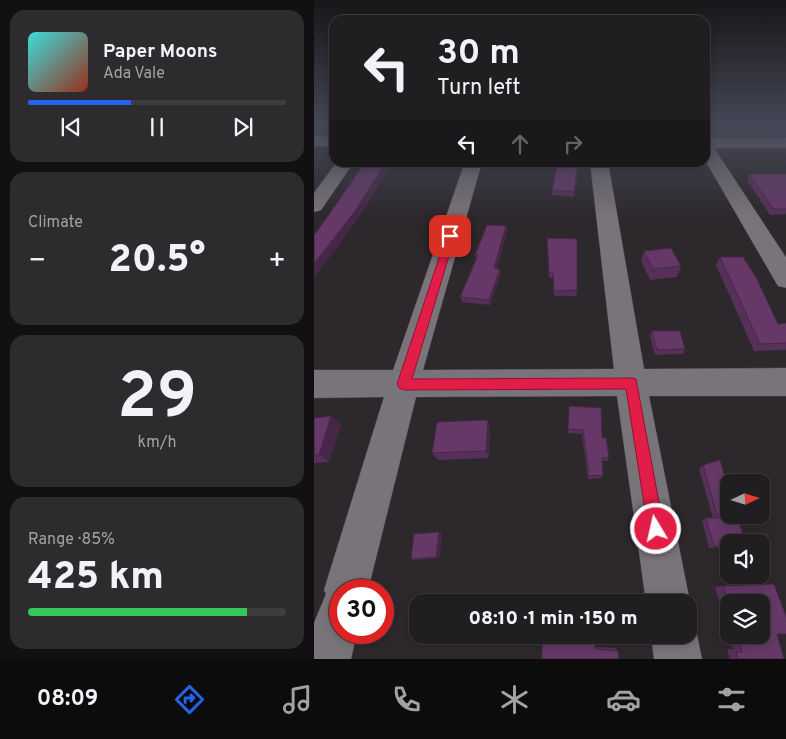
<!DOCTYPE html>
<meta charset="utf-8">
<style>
:root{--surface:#211e21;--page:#2d2b2e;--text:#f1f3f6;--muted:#a2a2a5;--line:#3e3c3f;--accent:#2563eb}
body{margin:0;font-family:Overpass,sans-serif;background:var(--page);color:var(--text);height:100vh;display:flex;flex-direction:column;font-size:19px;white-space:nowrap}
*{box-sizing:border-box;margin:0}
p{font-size:16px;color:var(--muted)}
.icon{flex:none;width:28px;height:28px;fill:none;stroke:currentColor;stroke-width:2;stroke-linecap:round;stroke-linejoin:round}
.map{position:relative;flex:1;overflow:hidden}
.sheet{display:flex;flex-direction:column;gap:10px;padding:10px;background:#121012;width:314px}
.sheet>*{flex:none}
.hud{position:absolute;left:15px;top:15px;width:381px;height:152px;border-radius:15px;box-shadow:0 2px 8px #0003,0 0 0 1px var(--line);background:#211e21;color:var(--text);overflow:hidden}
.needle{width:32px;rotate:86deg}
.tools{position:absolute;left:406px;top:474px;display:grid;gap:10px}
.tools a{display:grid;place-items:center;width:50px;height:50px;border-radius:10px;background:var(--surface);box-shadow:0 2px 8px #0003,0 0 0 1px var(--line);font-size:25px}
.speed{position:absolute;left:15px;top:579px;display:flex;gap:10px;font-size:25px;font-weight:700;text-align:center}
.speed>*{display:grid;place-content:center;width:65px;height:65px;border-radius:50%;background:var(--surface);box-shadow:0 2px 8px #0003,0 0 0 1px var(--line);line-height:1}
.speed .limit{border:8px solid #d22;background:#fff;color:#111}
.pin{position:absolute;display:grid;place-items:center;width:42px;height:42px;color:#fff;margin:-21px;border-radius:10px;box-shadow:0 2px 8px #0006}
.me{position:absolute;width:55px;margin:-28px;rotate:351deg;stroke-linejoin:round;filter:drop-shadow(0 0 4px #0008)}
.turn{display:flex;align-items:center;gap:18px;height:105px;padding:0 25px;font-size:22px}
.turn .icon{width:65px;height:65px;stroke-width:2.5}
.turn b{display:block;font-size:35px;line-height:42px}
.lanes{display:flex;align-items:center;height:48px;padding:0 25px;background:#0003;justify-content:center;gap:25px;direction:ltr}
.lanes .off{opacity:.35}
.big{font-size:38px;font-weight:800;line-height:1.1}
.sheet .widget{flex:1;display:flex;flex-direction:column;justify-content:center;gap:8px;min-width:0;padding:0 18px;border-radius:15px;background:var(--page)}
.sheet .dial{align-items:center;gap:0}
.dial b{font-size:65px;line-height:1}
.song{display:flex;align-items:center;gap:15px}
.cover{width:60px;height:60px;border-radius:8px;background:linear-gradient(135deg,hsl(180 70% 55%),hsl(10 70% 35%))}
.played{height:5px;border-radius:2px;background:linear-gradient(90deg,var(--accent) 40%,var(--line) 40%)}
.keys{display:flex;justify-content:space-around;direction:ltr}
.heat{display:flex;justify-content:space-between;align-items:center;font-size:28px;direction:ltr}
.charge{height:8px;border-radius:4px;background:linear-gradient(90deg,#34c759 85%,var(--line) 0)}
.trip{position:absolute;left:95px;top:594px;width:288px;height:50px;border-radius:15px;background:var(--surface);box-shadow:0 2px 8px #0003,0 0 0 1px var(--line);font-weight:800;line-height:50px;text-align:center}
.tabs{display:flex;height:80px;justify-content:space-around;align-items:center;background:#0d0c0d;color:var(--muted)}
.tabs .icon{width:35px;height:35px}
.tabs .current{color:var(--accent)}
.tabs b{font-size:22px;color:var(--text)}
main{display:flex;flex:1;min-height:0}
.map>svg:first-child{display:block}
</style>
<main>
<section class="sheet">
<div class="widget">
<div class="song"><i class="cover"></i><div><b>Paper Moons</b><p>Ada Vale</p></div></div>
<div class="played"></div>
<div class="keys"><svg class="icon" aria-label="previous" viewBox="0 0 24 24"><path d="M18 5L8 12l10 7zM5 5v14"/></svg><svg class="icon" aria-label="pause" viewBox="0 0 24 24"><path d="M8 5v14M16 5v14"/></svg><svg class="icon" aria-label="next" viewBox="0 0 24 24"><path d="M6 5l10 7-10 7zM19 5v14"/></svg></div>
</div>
<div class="widget"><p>Climate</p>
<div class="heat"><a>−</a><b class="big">20.5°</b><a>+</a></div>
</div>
<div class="widget dial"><b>29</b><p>km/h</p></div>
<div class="widget"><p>Range · 85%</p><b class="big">425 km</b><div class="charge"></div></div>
</section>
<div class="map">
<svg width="473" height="659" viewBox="0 0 473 659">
<rect width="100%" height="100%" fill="#2c282c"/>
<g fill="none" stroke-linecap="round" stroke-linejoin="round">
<!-- minor casing -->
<g stroke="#4b474b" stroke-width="1">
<g id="minor">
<rect x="0" y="136" width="20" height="10"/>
<polygon points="391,138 473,138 473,148 400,148 473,259 473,288 464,286 391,160"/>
<polygon points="23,162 40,162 7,210 0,212 0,193"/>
<polygon points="151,162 168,162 109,370 300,369 276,162 294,162 330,369 473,368 473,396 335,396 376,602 374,608 374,602 332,602 303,396 102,397 54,590 26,590 26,632 43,632 37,659 0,659 0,623 12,594 10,590 70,397 0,398 0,370 79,370"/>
<polygon points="374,618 376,619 383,635 388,659 340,659 337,635 374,635"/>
</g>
</g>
<!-- minor -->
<use href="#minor" fill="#797479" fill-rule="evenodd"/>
</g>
<!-- wall -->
<g fill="#573059" fill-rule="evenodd">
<polygon points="441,126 473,126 473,136 451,136"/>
<polygon points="193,162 216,162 215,164 193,164"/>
<polygon points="237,162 265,162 260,197 238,195 238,190 244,163"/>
<polygon points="435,174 473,174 473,214 456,215 433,180"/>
<polygon points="192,226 193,231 183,268 187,274 176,305 148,302 146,297 162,259 161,255"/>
<polygon points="233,238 263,290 262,296 240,296 239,278 235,278"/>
<polygon points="330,251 367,266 363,277 336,280 327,261"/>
<polygon points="406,257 464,324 473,323 473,350 440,351 402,265"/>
<polygon points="338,331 371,349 369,354 341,355 336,336"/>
<polygon points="255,406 288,438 295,457 293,461 288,461 289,475 287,478 274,479 268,434 254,433"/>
<polygon points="0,418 27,424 15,462 0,463"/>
<polygon points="176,427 175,458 124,460 118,453"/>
<polygon points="389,465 410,474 415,482 415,547 395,548 388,520 392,518 399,518 385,469"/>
<polygon points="128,534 125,558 101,560 97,559"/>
<path d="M409 586 463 634 470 659H416L413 649H419L401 587ZM415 602 448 635H415Z"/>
<polygon points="281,647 301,648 304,651 228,659"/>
</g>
<!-- shaded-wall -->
<g fill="#472748">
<polygon points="72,162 79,162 44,219 0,278 0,264"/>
<polygon points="192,226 193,231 181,273 180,268"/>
<polygon points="186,269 187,274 176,305 175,300"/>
<polygon points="17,416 27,424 15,462 5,455"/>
<polygon points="174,420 176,427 175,458 172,451"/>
<polygon points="125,532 128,534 125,558 122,557"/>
</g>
<!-- building -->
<g fill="#653867" stroke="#472748">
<polygon points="452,126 473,126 473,128 455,128"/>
<polygon points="47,162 72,162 41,211 0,264 0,235 14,216 47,168 44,168"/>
<polygon points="244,162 264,162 260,192 238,190"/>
<polygon points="435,174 473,174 473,209 459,209"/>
<polygon points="173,225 192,226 180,268 186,269 175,300 146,297 164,255 161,255"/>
<polygon points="233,238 263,239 263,290 240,291 239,273 235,273"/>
<polygon points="357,248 367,266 339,269 330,251"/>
<polygon points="406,257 429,257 442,277 464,324 473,323 473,343 446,344"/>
<polygon points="338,331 366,331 371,349 343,350"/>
<polygon points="255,406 287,408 288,438 292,438 295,457 288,458 289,475 275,476 269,430 254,429"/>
<polygon points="17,416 5,455 0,455 0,418"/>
<polygon points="174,420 172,451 118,453 123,422"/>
<polygon points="406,460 410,474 431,474 434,482 415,482 415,515 423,515 431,542 415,542 415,546 400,546 392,518 404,518 389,465"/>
<polygon points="125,532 122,557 97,559 100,534"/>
<polygon points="460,584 473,619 473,634 463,634 470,659 424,659 422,652 428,652 423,635 448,635 448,602 415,602 415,606 409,586"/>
<polygon points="228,635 280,635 281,649 304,651 305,659 228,659"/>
</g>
<!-- sky -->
<linearGradient id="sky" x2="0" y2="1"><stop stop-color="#181618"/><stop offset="0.58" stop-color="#454856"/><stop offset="1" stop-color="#454856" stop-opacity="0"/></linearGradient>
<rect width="473" height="218" fill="url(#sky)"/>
<!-- route -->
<polygon fill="#e11d48" stroke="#92132f" points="133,234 136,234 141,236 98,379 317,378 322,379 350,529 348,535 342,538 336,535 334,529 312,389 90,390 85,388 83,384"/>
</svg>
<div class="tools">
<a><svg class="needle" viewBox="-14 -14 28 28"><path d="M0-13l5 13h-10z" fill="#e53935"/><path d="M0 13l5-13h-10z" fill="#a2a2a5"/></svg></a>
<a><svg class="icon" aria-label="sound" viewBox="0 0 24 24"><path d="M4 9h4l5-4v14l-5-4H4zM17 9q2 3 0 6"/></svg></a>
<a><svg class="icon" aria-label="layers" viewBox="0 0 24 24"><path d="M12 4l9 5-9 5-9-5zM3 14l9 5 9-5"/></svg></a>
</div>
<div class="speed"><div class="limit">30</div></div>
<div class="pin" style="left:136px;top:236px;background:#d93025"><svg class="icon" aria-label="arrive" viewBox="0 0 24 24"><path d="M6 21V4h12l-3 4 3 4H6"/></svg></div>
<svg class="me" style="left:342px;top:529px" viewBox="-20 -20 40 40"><circle r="17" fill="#e11d48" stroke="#fff" stroke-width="3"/><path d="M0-11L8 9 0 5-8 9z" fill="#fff"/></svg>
<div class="trip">08:10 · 1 min · 150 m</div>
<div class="hud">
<div class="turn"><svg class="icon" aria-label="left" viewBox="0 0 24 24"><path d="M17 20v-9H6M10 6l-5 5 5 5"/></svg><div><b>30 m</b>Turn left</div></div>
<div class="lanes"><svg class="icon" aria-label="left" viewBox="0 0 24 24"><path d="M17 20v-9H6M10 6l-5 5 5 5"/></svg><svg class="icon off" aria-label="ahead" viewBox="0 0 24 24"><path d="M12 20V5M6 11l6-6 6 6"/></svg><svg class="icon off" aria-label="right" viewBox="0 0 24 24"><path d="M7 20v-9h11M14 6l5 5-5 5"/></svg></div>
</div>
</div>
</main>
<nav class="tabs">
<b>08:09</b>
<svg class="icon current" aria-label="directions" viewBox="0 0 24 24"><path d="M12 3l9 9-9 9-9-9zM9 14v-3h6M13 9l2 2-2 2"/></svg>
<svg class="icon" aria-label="music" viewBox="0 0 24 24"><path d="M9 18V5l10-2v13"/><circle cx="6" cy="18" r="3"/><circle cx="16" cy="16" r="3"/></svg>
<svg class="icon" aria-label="phone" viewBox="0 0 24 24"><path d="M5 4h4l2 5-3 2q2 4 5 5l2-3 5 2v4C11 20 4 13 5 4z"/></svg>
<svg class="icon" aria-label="climate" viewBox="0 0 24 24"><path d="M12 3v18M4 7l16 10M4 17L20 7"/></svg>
<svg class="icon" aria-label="car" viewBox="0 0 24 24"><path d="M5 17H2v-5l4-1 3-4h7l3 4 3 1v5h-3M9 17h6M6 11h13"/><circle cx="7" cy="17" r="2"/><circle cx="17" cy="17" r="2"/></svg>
<svg class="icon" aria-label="filters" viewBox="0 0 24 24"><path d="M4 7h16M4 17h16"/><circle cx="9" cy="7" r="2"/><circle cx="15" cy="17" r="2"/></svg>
</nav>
